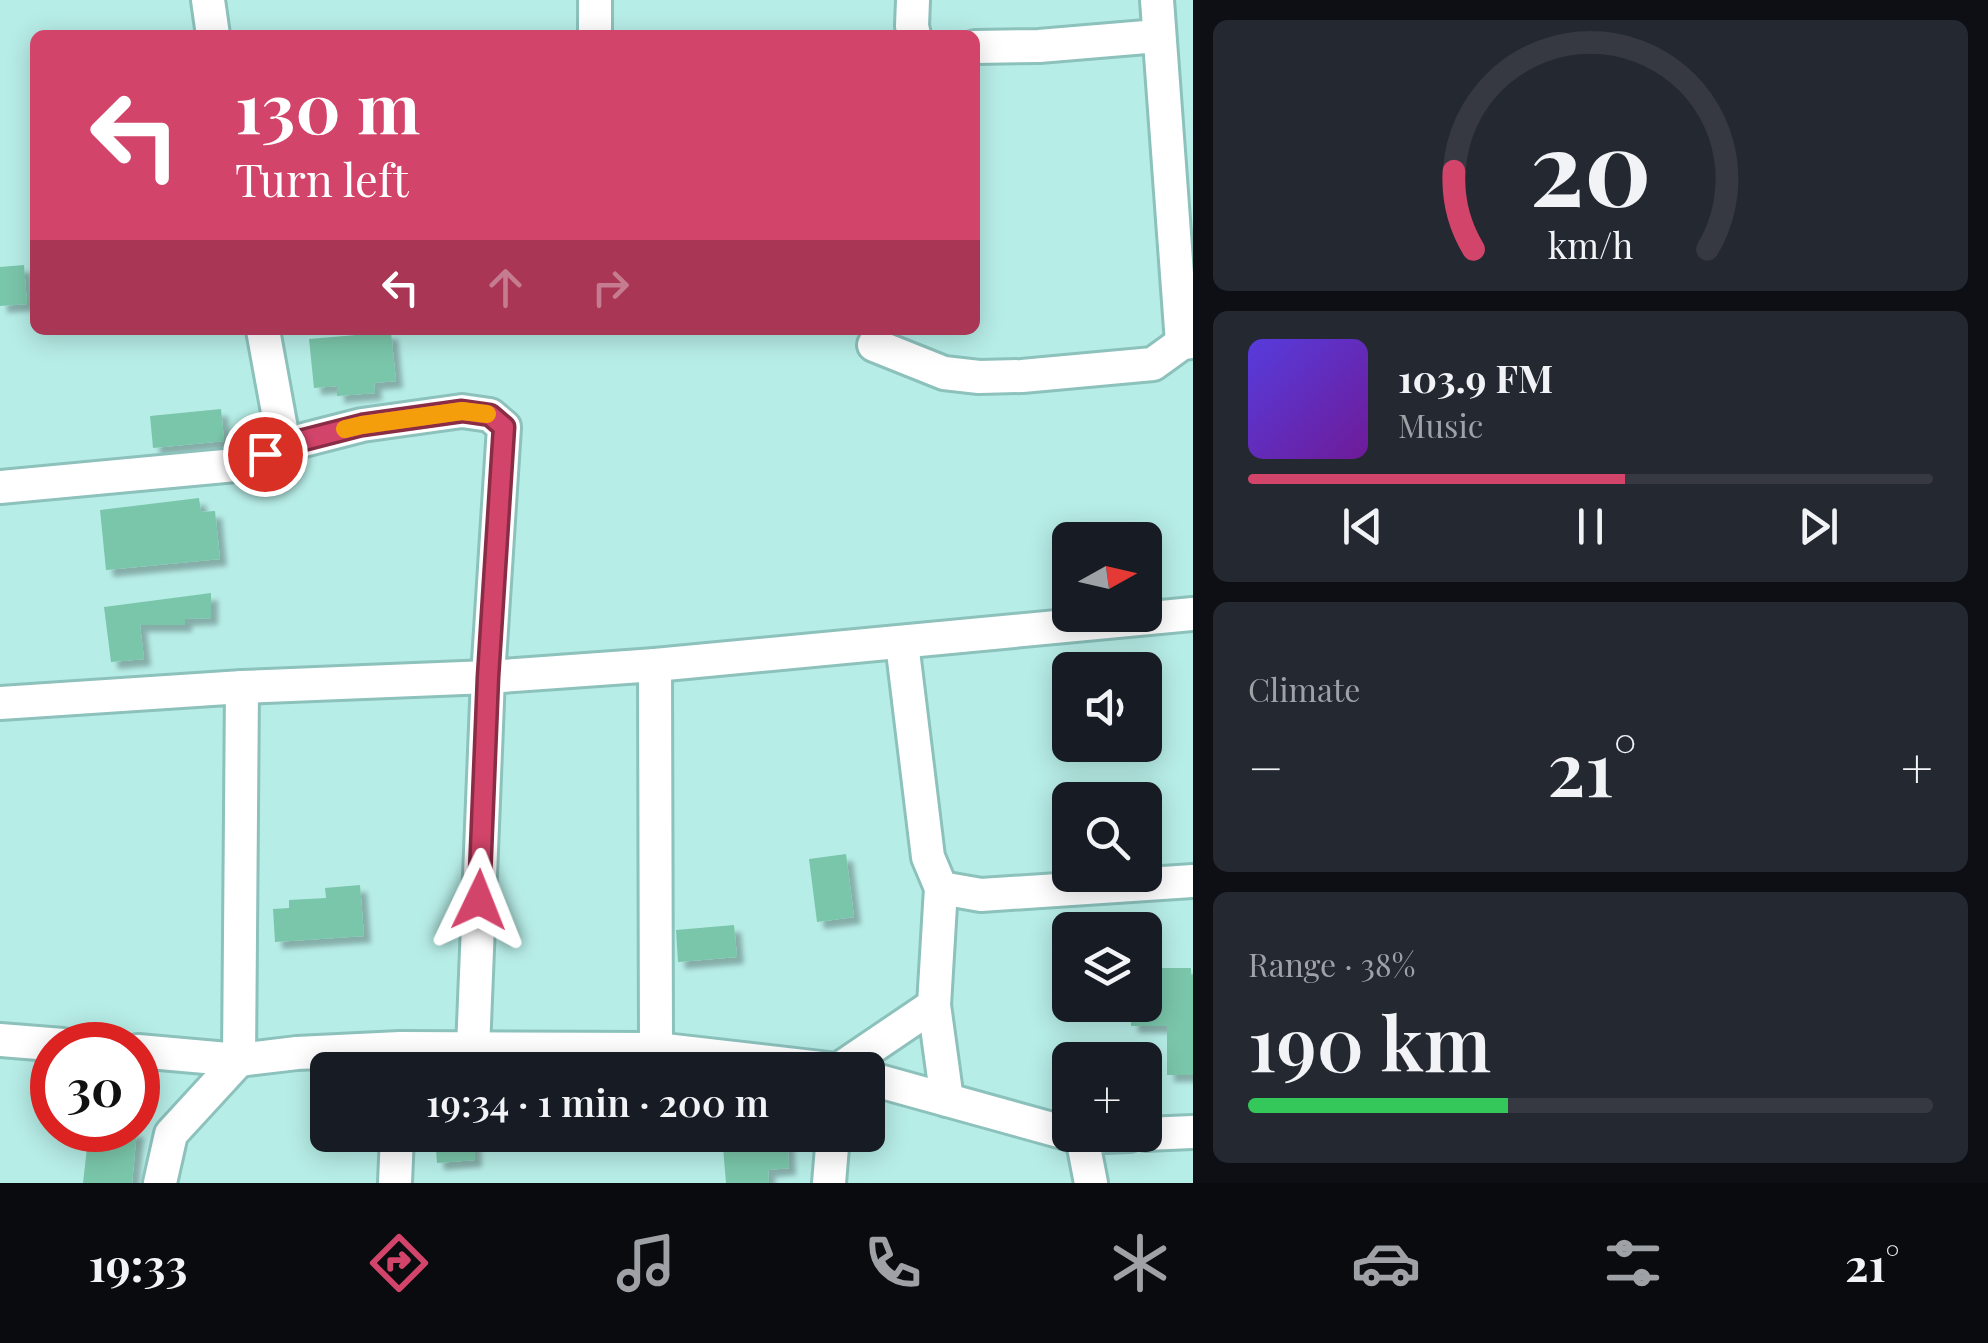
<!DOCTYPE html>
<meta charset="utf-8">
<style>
:root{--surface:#171b24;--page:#242831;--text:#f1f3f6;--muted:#9ea1a6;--line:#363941;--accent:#d3446a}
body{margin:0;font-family:"Playfair Display",serif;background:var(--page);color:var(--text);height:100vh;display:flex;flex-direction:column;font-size:38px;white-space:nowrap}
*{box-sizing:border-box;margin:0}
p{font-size:32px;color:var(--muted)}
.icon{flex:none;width:55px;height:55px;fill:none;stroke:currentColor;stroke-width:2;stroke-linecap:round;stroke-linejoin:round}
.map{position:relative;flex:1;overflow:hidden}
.side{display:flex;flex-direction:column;gap:20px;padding:20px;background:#0d0f14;width:795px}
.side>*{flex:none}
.top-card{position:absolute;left:30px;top:30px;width:950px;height:305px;border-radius:15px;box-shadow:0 5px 25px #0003;background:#d3446a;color:#fff;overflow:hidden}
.needle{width:65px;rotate:82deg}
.controls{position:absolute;left:1052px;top:522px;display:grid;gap:20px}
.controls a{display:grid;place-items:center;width:110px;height:110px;border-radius:15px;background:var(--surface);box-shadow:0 5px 25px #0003;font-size:50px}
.speed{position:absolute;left:30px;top:1022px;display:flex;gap:20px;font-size:50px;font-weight:700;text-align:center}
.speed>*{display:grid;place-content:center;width:130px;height:130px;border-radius:50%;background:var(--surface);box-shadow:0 5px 25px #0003;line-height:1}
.speed .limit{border:15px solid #d22;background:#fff;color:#111}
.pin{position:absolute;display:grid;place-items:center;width:85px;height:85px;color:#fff;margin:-42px;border:5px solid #fff;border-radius:50%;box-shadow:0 2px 10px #0007}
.me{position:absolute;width:110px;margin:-55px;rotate:2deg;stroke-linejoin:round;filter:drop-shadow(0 0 8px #0008)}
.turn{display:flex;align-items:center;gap:35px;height:210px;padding:0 40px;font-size:45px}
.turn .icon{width:130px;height:130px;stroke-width:2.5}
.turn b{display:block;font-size:70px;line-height:85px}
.lanes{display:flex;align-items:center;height:95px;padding:0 40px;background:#0003;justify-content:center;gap:50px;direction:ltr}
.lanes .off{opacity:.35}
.big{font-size:75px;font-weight:600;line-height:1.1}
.side .widget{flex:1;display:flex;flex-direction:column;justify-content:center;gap:15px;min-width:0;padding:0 35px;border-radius:15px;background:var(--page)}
.side .dial{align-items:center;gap:0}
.dial svg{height:260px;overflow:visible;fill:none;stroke:var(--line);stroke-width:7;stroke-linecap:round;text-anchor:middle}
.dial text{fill:var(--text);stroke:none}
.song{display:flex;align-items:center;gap:30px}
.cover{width:120px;height:120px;border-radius:15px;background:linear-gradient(135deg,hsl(250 70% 55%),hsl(280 70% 35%))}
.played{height:10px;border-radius:5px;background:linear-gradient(90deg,var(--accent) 55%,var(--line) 55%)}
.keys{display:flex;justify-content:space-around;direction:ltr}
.heat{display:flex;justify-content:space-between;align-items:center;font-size:55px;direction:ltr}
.charge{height:15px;border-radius:8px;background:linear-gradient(90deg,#34c759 38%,var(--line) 0)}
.trip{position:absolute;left:310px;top:1052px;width:575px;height:100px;border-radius:15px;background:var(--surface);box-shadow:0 5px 25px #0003;font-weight:600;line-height:100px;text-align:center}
.tabs{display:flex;height:160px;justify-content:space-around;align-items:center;background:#090b0e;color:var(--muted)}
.tabs .icon{width:70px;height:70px}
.tabs .active{color:var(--accent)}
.tabs b{font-size:45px;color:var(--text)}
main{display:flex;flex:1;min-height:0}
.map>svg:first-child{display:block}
</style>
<main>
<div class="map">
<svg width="1193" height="1183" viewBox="0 0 1193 1183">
<defs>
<filter id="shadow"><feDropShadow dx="7" dy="7" stdDeviation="2.5" flood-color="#0004"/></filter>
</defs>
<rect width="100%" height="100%" fill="#b7ede7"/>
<!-- building -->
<g fill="#7ac6aa" filter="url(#shadow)">
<polygon points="24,265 27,304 0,306 0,267"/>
<polygon points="391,332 396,381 374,383 375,393 337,396 337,386 314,388 309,339"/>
<polygon points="221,409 224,441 153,448 150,416"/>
<polygon points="199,498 201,512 215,511 220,559 106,570 100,510"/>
<polygon points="211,593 211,618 185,619 185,625 140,625 144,659 111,662 104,607"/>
<polygon points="846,854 854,917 817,922 809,859"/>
<polygon points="360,885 364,936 275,942 273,909 289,908 289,900 326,898 325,888"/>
<polygon points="734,925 737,957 678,962 676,930"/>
<polygon points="1159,968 1191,968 1191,975 1193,975 1193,1075 1167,1075 1167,1026 1131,1026 1131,1005 1145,1005 1145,976 1159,976"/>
<polygon points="89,1130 137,1130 132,1183 83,1183"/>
<polygon points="435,1135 474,1135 475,1160 437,1163"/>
<polygon points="722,1135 787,1135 789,1168 768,1170 769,1183 726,1183"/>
</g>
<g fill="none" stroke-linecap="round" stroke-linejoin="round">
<!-- minor casing -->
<g stroke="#8cc1bc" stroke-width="38">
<g id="minor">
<polyline points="208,0 213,35"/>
<polyline points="913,0 912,26 914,35"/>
<polyline points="1157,0 1182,343 1193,342"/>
<polyline points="595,35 595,0"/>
<polyline points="975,47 1039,46 1158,36"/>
<polyline points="263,330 284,445"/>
<polyline points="874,345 944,373 979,377 1022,376 1153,364 1182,343"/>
<polyline points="0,487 246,464 284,445 362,425 462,411 490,415 504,427 488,677 473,1049"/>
<polyline points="902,643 928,857 941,888 934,1005 947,1100"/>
<polyline points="655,665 656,1049"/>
<polyline points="0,703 242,687 488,677 655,665 1193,614"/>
<polyline points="941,888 981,895 1193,881"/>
<polyline points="0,1040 63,1045"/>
<polyline points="138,1051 239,1060 297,1053 400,1048 656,1049 838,1070 934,1005"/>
<polyline points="868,1078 1070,1134"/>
<polyline points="1145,1134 1193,1132"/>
<polyline points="1074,1135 1082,1137 1129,1135"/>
<polyline points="1082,1137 1091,1183"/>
<polyline points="160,1183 171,1134 239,1060 242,687"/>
<polyline points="395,1183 397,1135"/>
<polyline points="829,1183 833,1135"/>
</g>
</g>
<!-- minor -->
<use href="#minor" stroke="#fff" stroke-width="32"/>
</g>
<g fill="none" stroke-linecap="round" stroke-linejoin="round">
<!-- route casing -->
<g stroke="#892c45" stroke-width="25">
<polyline id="route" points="265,454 284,445 362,425 462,411 490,415 504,427 488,677 479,900"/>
</g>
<!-- route -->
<use href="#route" stroke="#d3446a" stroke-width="18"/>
<!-- slow -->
<polyline stroke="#f59e0b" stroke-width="18" points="345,429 362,425 462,411 487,414"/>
</g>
</svg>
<div class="controls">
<a><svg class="needle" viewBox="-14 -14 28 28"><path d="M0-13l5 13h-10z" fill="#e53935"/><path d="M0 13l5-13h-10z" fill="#9ea1a6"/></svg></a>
<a><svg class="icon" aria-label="sound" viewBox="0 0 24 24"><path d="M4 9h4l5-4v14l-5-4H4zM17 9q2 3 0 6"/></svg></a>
<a><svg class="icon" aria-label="search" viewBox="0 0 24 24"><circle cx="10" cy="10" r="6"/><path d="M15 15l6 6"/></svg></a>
<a><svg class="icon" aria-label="layers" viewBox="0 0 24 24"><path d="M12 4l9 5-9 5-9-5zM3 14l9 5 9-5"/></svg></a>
<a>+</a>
</div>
<div class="speed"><div class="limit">30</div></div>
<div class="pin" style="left:265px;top:454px;background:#d93025"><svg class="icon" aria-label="arrive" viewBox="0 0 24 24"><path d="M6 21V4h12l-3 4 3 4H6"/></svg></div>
<svg class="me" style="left:479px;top:900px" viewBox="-20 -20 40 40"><path d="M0-17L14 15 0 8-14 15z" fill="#d3446a" stroke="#fff" stroke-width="4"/></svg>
<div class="trip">19:34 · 1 min · 200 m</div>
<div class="top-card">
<div class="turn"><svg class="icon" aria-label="left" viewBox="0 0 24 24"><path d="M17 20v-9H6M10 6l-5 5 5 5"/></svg><div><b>130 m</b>Turn left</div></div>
<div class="lanes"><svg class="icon" aria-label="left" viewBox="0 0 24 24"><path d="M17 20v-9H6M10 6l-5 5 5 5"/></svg><svg class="icon off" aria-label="ahead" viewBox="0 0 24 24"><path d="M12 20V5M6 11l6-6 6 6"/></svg><svg class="icon off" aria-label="right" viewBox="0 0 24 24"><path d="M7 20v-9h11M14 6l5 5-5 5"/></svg></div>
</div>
</div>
<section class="side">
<div class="widget dial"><svg viewBox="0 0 100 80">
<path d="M14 69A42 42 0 1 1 86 69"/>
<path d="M14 69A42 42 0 0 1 8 45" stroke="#d3446a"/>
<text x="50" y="56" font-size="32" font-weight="700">20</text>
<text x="50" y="72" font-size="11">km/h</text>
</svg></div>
<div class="widget">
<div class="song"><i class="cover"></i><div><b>103.9 FM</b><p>Music</p></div></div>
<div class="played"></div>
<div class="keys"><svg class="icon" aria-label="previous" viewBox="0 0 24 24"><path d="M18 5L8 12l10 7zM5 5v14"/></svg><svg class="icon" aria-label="pause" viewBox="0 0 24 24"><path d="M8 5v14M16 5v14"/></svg><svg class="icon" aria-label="next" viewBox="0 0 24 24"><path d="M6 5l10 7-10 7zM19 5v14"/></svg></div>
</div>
<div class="widget"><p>Climate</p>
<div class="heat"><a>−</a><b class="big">21°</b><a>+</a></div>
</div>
<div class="widget"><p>Range · 38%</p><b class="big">190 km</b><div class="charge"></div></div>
</section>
</main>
<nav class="tabs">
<b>19:33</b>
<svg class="icon active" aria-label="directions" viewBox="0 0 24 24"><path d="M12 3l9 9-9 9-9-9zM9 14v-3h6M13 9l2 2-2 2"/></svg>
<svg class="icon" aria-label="music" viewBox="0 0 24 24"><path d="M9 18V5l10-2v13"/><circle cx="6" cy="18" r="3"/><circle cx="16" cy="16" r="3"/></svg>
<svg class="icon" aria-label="phone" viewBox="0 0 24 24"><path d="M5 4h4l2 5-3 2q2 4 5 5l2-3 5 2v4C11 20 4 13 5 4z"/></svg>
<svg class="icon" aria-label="climate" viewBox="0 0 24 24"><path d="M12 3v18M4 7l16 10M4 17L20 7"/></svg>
<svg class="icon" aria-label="car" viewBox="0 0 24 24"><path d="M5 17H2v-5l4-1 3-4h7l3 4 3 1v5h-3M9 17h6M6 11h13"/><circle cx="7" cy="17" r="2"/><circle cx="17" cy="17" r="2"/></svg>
<svg class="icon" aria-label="filters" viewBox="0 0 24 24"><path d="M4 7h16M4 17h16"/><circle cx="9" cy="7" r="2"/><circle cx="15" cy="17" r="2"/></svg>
<b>21°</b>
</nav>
